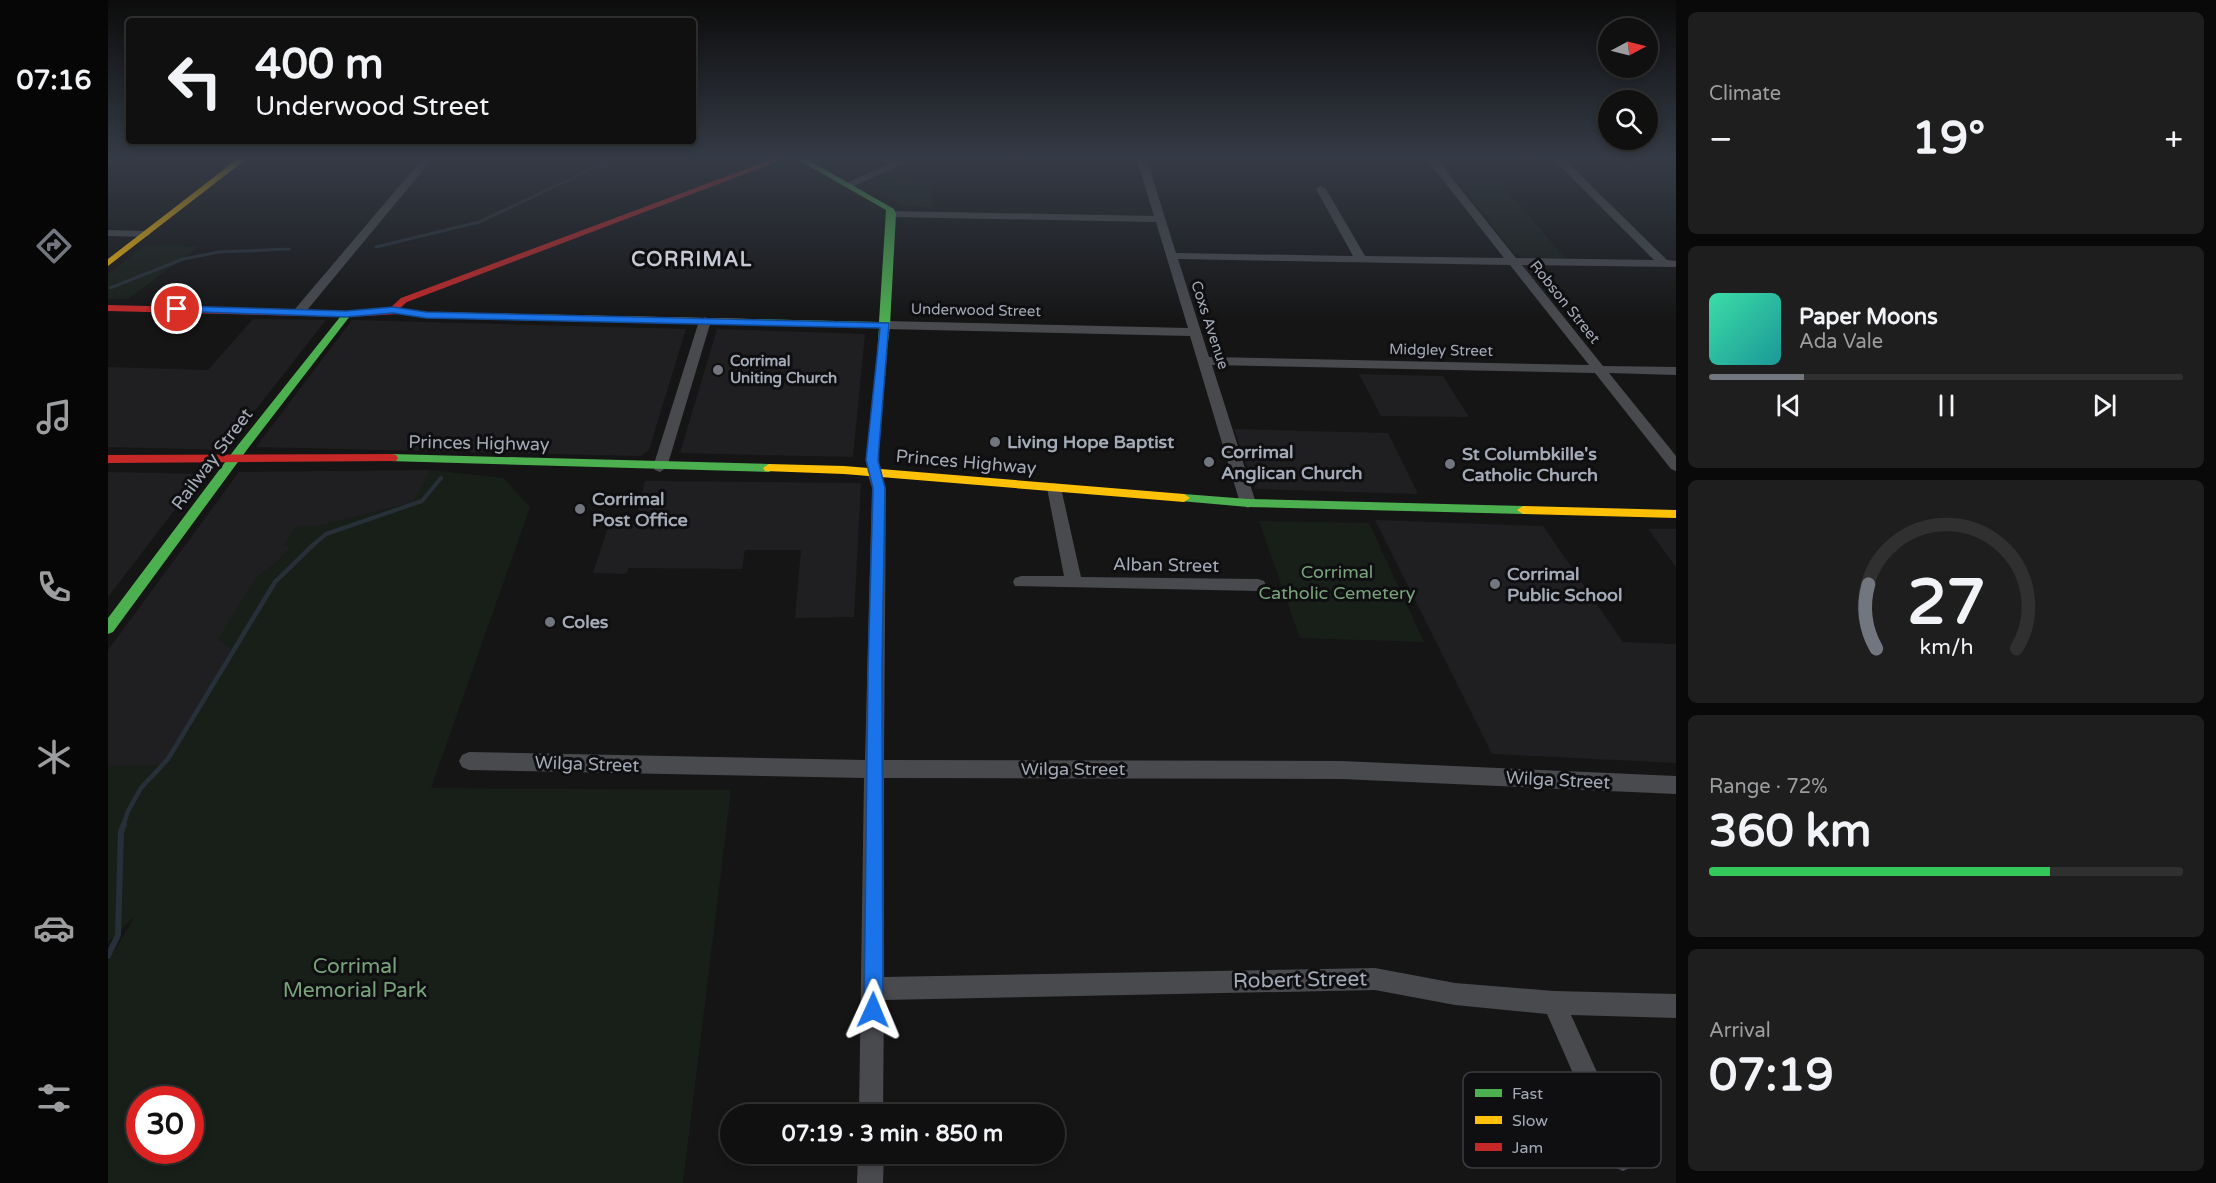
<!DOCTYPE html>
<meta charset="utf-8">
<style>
:root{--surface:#101010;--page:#1e1e1e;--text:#f1f3f6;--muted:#9c9d9f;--line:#303030;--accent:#72767e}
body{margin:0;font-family:"Varela Round",sans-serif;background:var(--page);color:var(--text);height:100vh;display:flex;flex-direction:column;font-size:22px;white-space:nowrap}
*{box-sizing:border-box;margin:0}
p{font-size:20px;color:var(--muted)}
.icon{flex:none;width:33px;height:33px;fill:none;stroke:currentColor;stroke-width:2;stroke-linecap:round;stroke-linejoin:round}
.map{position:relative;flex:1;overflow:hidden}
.side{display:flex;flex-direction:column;gap:12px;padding:12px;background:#090909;width:540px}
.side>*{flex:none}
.hud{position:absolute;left:18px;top:18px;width:570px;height:126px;border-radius:6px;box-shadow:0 3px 9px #0003,0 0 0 2px var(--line);background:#101010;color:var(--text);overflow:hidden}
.needle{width:39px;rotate:83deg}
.fabs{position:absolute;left:1490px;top:18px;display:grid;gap:12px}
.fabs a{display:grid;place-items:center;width:60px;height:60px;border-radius:50%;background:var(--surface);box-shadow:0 3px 9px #0003,0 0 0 2px var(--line);font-size:30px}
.speed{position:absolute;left:18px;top:1086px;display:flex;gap:12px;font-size:30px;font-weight:700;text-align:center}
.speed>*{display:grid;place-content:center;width:78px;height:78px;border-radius:50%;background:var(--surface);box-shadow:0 3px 9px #0003,0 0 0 2px var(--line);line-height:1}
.speed .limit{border:9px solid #d22;background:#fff;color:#111}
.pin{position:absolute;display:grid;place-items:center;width:51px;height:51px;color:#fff;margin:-26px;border:3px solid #fff;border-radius:50%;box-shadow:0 2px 6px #0007}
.me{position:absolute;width:66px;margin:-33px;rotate:1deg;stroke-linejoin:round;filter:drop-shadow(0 0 4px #0008)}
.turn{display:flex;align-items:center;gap:21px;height:126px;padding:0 30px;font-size:27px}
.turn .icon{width:78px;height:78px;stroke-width:2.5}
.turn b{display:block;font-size:42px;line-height:51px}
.big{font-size:45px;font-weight:800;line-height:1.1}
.side .card{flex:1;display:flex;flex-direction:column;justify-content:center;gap:9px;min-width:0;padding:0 21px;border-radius:9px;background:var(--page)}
.side .dial{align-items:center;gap:0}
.dial svg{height:156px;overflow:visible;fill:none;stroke:var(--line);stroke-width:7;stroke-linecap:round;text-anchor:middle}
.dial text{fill:var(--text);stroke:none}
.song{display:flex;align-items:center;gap:18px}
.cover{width:72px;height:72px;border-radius:9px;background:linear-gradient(135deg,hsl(160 70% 55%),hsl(180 70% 35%))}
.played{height:6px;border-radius:3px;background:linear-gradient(90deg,var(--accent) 20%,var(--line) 20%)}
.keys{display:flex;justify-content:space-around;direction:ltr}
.heat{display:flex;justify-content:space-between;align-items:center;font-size:33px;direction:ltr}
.charge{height:9px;border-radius:4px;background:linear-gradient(90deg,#34c759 72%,var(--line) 0)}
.trip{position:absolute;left:612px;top:1104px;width:345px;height:60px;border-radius:30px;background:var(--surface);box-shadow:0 3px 9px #0003,0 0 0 2px var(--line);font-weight:800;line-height:60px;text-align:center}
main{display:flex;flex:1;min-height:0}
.tabs{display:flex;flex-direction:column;width:108px;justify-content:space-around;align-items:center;background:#060606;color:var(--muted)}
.tabs .icon{width:42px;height:42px}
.tabs .selected{color:var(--accent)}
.tabs b{font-size:27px;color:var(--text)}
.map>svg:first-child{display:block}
</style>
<main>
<nav class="tabs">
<b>07:16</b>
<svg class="icon selected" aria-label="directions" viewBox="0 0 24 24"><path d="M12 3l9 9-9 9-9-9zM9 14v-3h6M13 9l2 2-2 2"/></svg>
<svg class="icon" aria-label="music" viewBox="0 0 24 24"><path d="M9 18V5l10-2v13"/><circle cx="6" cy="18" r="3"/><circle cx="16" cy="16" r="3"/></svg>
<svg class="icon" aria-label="phone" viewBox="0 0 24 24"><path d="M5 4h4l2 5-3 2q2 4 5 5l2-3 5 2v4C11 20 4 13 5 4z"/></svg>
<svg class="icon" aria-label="climate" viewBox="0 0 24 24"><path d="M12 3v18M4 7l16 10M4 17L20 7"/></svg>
<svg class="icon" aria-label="car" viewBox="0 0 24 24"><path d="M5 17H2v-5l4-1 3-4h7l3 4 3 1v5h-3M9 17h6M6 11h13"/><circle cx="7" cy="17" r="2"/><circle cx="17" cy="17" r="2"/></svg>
<svg class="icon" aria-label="filters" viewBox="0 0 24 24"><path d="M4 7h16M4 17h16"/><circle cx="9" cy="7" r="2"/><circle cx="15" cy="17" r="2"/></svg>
</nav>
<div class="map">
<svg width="1568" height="1183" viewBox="0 0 1568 1183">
<rect width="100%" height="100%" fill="#151515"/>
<!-- built -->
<g fill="#1f1f22">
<polygon points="145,319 218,320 116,450 0,447 0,367 100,370"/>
<polygon points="244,320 578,329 541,450 533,456 148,447"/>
<polygon points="609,329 757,334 745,457 572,453"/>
<polygon points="1251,374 1335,376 1361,417 1273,416"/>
<polygon points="1126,429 1280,433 1310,494 1147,489"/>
<polygon points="322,470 306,502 211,526 188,526 176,546 184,546 167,564 149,577 110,640 124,648 59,766 0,766 0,650 131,472"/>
<polygon points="0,472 94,474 0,597"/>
<polygon points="537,481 753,483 746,617 687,618 693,550 637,550 634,569 520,568 519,574 485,573 501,524 527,524"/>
<polygon points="1267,520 1435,526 1515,642 1568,644 1568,763 1384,754"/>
<polygon points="1540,529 1568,529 1568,567"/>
</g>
<!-- green -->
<g fill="#181f19" fill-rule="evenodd">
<polygon points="776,175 825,181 824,208 795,205 755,185"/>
<polygon points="1350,181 1391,181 1457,258 1413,257 1406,254"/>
<polygon points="37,245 90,247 20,299 0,299 0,274"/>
<path d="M322 470 396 478 422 507 323 788 623 790 575 1183H0V962L27 916 0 942V766L59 765 124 648 109 640 149 577 167 564 183 547 176 546 188 526H211L305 502ZM32 1100H82V1150H32Z"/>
<polygon points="1151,521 1261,523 1316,642 1192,638"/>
</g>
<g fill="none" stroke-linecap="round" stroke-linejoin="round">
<!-- stream-far3 -->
<g stroke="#273038" stroke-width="3">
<polyline points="268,247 371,222 482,170 521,157"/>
<polyline points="2,288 75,259 111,252 181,249"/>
</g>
<!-- stream-far2 -->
<polyline stroke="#273038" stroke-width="4" points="204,546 218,534 314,501 333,478"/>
<!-- stream-far1 -->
<polyline stroke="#273038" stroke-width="4.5" points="15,826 20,811 33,788 60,759 167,582 205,545"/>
<!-- stream -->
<polyline stroke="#273038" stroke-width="6" points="0,956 10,935 13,832 16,824"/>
<!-- street -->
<g fill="#484a4e" fill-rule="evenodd">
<polygon points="13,157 0,165 1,157"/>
<polygon points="316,157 326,157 195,315 187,315 187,309"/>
<polygon points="797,157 811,157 743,187 734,185"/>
<path d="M876 157H901C895 161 882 161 876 157Z"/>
<path d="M1028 157H1038L1068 253 1245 256 1208 189 1213 186 1218 189 1257 256 1396 258 1317 157H1327L1408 258 1546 260 1443 157H1454L1559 260 1568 261V267L1414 265 1495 366 1568 367V375L1501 373 1568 456V471L1563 469 1487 373 1104 365 1148 503 1140 508 1132 503 1082 336 777 329 771 325 777 321 1080 328 1048 222 784 217 779 214 784 211 1046 216ZM1070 259 1402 265 1481 365 1101 357Z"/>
<polygon points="0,230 38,231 43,234 38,237 0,236"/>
<polygon points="597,317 603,321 559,467 552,472 547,470 545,467 591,321"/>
<polygon points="766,467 773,472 778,488 776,760 1234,761 1568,776 1568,794 1234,779 776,778 776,977 1267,968 1347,983 1446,991 1568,994 1568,1018 1463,1015 1528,1158 1524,1167 1515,1171 1506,1167 1439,1014 1347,1005 1267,990 776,1000 775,1114 751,1114 756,778 361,770 354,767 351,761 354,755 361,752 757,760 764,488 759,472"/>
<polygon points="946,483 953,488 973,577 1150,579 1156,581 1158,585 1156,589 1150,591 907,586 905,582 907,578 913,576 956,576 939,488"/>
<polygon points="750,1154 776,1154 775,1183 749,1183"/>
</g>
<!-- fast -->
<g fill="#4caf50" fill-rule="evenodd">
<polygon points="685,157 695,157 786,209 788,214 782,325 778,358 774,359 769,356 771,328 642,325 637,322 642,319 771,322 778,210"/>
<polygon points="239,311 244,314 242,316 138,451 5,632 0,634 0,618 130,445 236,312"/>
<polygon points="284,454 661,464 667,468 661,472 280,461 278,458 280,455"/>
<polygon points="1076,494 1140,499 1415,506 1421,510 1415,514 1140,507 1072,501 1070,498"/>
</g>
<!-- slow -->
<g fill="#ffc107" fill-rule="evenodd">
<polygon points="132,157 141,157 0,266 0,259"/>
<polygon points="291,308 318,312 642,319 647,322 642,325 318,318 288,313 288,309"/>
<polygon points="661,464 736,466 1076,494 1082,498 1076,502 736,474 657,471 655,468"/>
<polygon points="1415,506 1568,510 1568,518 1415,514 1409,510"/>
</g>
<!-- jam -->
<g fill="#c62828" fill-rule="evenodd">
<polygon points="670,157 682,157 299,302 292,308 296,311 294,313 291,314 239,317 0,311 0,305 239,311 281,309 293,298"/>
<polygon points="774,353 779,356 770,460 772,472 766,476 760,472 758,460 769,356"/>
<polygon points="284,454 288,455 290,458 288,461 0,463 0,455"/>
</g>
</g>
<!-- sky -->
<linearGradient id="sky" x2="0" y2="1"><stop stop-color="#0c0c0c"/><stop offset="0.49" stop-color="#353b46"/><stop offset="1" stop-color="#353b46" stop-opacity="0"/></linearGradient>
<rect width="1568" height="323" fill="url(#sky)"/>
<!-- route -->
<polygon fill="#1a73e8" stroke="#114b97" stroke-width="1.5" points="69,306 238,311 285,307 318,312 781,323 770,460 777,488 774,669 775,1010 772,1017 765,1020 759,1017 756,1010 760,669 765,488 758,460 772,328 318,318 285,313 238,317 65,311 64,309"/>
<!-- markers -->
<g fill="#72767e" stroke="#0f0f11" stroke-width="2">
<circle cx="610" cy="370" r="6"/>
<circle cx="887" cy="442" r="6"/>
<circle cx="1101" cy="462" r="6"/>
<circle cx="1342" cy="464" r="6"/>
<circle cx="472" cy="509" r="6"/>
<circle cx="1387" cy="584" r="6"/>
<circle cx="442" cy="622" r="6"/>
</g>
<g text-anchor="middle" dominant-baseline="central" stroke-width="6" stroke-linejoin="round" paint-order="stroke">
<!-- far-street labels -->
<g font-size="15" fill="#a4abb7" stroke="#0f0f11">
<text transform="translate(1457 302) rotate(51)">Robson Street</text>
<text transform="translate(868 310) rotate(1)">Underwood Street</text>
<text transform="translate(1102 325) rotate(72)">Coxs Avenue</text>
<text transform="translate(1333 350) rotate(1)">Midgley Street</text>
</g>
<!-- far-poi labels -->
<g font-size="15" font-weight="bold" fill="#a4abb7" stroke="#0f0f11" text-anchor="start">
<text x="622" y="361">Corrimal<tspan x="622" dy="17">Uniting Church</tspan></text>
</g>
<!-- poi labels -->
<g font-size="18" font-weight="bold" fill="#a4abb7" stroke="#0f0f11" text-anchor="start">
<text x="899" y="442">Living Hope Baptist</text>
<text x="1113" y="452">Corrimal<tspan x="1113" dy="21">Anglican Church</tspan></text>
<text x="1354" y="454">St Columbkille's<tspan x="1354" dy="21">Catholic Church</tspan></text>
<text x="484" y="499">Corrimal<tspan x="484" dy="21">Post Office</tspan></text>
<text x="1399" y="574">Corrimal<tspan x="1399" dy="21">Public School</tspan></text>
<text x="454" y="622">Coles</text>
</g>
<!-- street labels -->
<g font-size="18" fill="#a4abb7" stroke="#0f0f11">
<text transform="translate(371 443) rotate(1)">Princes Highway</text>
<text transform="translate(104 459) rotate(-53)">Railway Street</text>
<text transform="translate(858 462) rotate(5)">Princes Highway</text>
<text transform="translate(1058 565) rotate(1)">Alban Street</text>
<text transform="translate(479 764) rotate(2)">Wilga Street</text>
<text x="965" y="769">Wilga Street</text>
<text transform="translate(1450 780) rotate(3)">Wilga Street</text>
</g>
<!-- park labels -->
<g font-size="18" fill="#79a47b" stroke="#0f0f11">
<text x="1229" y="572">Corrimal<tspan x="1229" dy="21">Catholic Cemetery</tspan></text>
</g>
<!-- far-district labels -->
<g font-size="20" font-weight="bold" letter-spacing="1.5" fill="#c6c9d3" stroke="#0f0f11">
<text x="584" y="260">CORRIMAL</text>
</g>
<!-- near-park labels -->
<g font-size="21" fill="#79a47b" stroke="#0f0f11">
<text x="247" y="966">Corrimal<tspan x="247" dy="24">Memorial Park</tspan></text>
</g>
<!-- near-street labels -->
<g font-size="21" fill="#a4abb7" stroke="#0f0f11">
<text transform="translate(1192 980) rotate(-1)">Robert Street</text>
</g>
</g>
<!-- legend -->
<rect x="1355" y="1072" width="198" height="96" rx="9" fill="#0f0f11" stroke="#3c3e43" stroke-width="1.5"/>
<rect x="1367" y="1089" width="27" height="8" fill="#4caf50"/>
<rect x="1367" y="1116" width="27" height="8" fill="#ffc107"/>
<rect x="1367" y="1143" width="27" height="8" fill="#c62828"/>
<g font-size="16" fill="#a4abb7">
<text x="1404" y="1099">Fast</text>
<text x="1404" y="1126">Slow</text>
<text x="1404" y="1153">Jam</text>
</g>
</svg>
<div class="fabs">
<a><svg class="needle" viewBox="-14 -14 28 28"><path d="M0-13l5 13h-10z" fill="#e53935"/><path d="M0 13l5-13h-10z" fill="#9c9d9f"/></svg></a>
<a><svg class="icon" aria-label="search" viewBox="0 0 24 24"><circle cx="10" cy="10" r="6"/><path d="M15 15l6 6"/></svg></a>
</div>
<div class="speed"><div class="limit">30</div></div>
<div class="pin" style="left:69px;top:309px;background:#d93025"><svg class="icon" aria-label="arrive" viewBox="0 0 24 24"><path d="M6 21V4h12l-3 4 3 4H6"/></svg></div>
<svg class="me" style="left:765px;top:1010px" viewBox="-20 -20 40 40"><path d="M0-17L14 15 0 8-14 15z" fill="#1a73e8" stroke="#fff" stroke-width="4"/></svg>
<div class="trip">07:19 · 3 min · 850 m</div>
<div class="hud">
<div class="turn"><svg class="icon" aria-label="left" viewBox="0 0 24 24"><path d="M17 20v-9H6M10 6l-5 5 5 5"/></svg><div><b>400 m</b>Underwood Street</div></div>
</div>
</div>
<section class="side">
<div class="card"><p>Climate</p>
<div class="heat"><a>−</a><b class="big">19°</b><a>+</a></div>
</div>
<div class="card">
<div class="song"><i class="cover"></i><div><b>Paper Moons</b><p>Ada Vale</p></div></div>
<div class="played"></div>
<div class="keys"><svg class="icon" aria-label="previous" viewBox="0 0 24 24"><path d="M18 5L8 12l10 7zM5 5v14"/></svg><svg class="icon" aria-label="pause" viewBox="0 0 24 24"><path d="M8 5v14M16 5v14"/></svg><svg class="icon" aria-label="next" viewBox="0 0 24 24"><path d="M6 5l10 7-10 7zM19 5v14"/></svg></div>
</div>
<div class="card dial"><svg viewBox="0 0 100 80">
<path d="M14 69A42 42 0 1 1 86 69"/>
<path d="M14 69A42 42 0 0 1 10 36" stroke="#72767e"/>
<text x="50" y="56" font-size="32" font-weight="700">27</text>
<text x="50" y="72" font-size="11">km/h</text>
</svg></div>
<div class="card"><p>Range · 72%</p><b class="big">360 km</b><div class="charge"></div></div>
<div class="card"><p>Arrival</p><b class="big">07:19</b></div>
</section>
</main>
